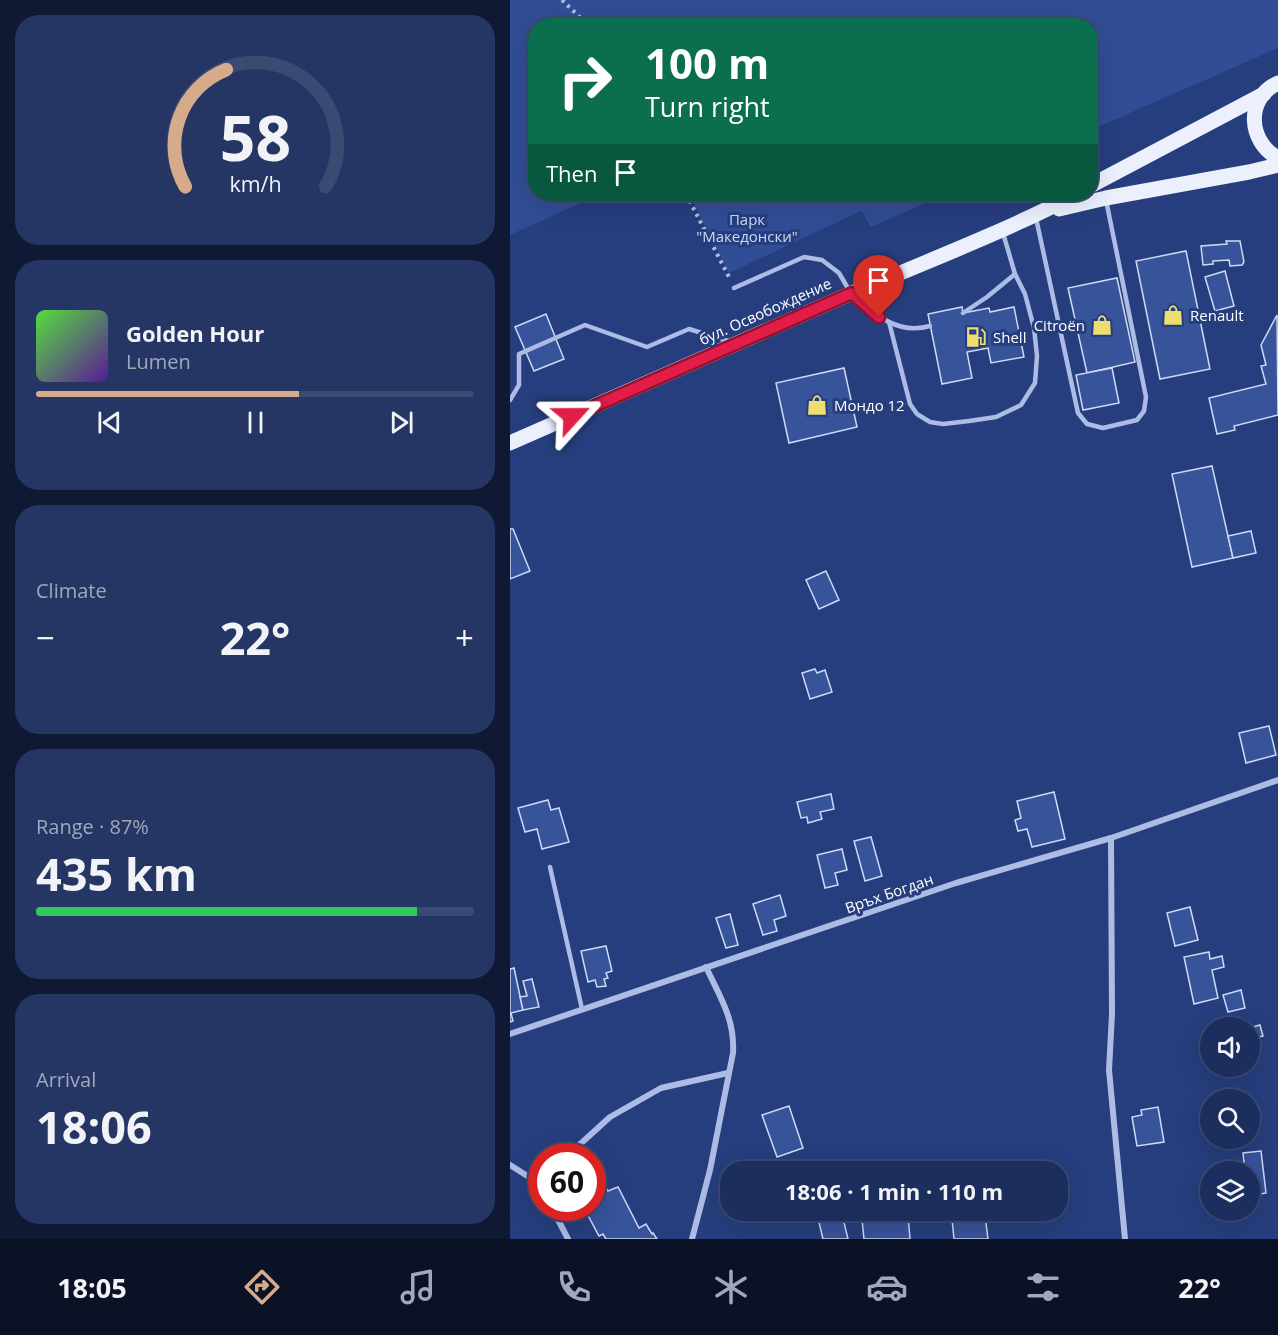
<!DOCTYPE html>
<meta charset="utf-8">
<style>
:root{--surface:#1c2e5e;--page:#253664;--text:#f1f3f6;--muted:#a0a8bc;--line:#3a4a73;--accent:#d6ab8b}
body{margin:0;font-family:"Open Sans",sans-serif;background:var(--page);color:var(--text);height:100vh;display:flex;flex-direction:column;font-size:22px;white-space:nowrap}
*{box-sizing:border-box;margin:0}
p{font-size:20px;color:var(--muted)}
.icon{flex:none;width:33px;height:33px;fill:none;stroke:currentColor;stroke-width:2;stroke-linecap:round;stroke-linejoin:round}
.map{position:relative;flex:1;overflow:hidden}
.drawer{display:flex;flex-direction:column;gap:15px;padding:15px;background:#0f1934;width:510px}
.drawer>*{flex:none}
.banner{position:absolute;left:18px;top:18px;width:570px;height:183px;border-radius:24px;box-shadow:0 6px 24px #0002,0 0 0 2px var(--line);background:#0b6e4f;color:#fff;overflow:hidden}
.controls{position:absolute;left:690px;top:1017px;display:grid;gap:12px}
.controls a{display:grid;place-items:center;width:60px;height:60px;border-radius:50%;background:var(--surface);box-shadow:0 6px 24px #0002,0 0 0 2px var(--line);font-size:30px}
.speed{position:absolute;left:18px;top:1143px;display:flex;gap:12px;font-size:30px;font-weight:700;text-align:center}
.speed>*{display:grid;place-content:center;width:78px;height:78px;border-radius:50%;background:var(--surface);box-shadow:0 6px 24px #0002,0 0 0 2px var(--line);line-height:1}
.speed .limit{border:9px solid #d22;background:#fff;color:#111}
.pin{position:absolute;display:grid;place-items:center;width:51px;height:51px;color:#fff;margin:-62px -26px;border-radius:50% 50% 50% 0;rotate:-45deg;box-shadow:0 0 6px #0007}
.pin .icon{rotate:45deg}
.me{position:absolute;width:66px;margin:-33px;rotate:66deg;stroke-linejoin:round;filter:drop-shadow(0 0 4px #0008)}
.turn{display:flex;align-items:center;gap:21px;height:126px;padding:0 18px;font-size:27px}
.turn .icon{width:78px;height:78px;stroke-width:2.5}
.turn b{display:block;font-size:42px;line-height:51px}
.then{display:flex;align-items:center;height:57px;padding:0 18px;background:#0003;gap:12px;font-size:22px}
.big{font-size:45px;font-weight:700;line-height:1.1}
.drawer .card{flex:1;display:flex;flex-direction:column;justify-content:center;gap:9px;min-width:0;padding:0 21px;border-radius:24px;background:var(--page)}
.drawer .dial{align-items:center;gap:0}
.dial svg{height:156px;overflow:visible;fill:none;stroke:var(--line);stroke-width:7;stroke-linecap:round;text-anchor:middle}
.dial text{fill:var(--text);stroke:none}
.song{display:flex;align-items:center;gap:18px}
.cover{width:72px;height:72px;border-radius:9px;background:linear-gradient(135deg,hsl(110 70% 55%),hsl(270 70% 35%))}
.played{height:6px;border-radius:3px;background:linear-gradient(90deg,var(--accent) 60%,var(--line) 60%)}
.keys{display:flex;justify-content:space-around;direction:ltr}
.heat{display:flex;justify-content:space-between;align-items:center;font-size:33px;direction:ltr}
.charge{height:9px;border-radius:4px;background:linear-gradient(90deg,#34c759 87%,var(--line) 0)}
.trip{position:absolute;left:210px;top:1161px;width:348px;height:60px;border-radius:24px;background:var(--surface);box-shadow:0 6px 24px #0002,0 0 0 2px var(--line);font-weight:700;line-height:60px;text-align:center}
.menu{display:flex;height:96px;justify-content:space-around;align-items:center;background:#0b1226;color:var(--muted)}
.menu .icon{width:42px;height:42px}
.menu .selected{color:var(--accent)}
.menu b{font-size:27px;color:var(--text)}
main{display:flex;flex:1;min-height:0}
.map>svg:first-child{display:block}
</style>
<main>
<section class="drawer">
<div class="card dial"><svg viewBox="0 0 100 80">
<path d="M14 69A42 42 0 1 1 86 69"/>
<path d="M14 69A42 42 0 0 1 35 9" stroke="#d6ab8b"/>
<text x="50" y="56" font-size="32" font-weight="700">58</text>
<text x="50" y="72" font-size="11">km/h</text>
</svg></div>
<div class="card">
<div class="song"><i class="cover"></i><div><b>Golden Hour</b><p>Lumen</p></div></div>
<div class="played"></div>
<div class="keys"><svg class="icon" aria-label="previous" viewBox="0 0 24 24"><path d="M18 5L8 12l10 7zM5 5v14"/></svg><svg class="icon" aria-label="pause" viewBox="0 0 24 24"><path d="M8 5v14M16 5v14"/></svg><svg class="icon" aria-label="next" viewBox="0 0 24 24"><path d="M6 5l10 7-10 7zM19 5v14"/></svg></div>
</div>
<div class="card"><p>Climate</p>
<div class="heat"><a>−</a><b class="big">22°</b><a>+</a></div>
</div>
<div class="card"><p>Range · 87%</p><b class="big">435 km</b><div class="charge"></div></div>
<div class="card"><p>Arrival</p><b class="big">18:06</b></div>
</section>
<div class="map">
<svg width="768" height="1239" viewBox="0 0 768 1239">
<rect width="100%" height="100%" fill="#263e7d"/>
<!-- green -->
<g fill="#314d95">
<polygon points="0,0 768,0 768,48 581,130 580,26 26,26 26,194 91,194 0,235"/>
<polygon points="179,194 436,194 361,227 351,211 219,273"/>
</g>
<!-- building -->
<g fill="#37539a" stroke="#ced9f4" stroke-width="1.5">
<polygon points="716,241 730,241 734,262 732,265 720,266 719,260 703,261 703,264 693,265 691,246 717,244"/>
<polygon points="676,251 700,369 650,379 626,261"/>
<polygon points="715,271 724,306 705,311 695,277"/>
<polygon points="607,278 625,362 577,373 558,288"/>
<polygon points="452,307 453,313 479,308 480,312 504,307 514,357 481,363 478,348 457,352 462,378 432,384 418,314"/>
<polygon points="36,314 54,359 24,371 5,327"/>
<polygon points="767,315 768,415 724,426 725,430 707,434 699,398 756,384 751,366 756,365 751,345"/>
<polygon points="334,368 347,427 279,443 266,383"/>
<polygon points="602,368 609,403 573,410 566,375"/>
<polygon points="702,466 723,558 682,567 662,474"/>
<polygon points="0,529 3,529 20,571 0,579"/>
<polygon points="741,531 746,553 723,558 718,536"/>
<polygon points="316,571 329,600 309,609 296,580"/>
<polygon points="305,669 307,673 315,670 322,692 300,699 292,673"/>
<polygon points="759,726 766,755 736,763 729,733"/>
<polygon points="544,792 555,839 522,847 517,829 508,831 505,820 511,818 507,801"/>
<polygon points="321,794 324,809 310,812 312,819 298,823 297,817 291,818 287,802"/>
<polygon points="38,800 41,810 49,808 59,842 32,849 27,829 15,832 8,808"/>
<polygon points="361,837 372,876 355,881 344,841"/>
<polygon points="332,849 337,870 325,873 328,885 315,888 307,855"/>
<polygon points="270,895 276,916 264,920 267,931 253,935 243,904"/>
<polygon points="680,907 688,940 665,946 657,913"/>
<polygon points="220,914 228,945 216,948 206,918"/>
<polygon points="96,946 102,971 96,973 98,978 94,979 96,986 87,987 85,980 78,982 71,951"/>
<polygon points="699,952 700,959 712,956 714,967 702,970 708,998 684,1004 674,957"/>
<polygon points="4,968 13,1010 1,1013 3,1021 0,1022 0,969"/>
<polygon points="22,979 29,1007 13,1010 10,997 17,996 13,981"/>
<polygon points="731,990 735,1008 718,1012 713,995"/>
<polygon points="750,1025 753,1036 742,1039 744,1048 740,1049 739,1028"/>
<polygon points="279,1106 293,1148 267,1157 252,1115"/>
<polygon points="648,1107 654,1142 627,1146 622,1117 632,1115 631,1110"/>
<polygon points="751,1151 756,1193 740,1196 740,1172 735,1172 733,1153"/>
<polygon points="91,1178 98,1191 108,1187 129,1228 136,1224 142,1234 143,1233 147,1239 96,1239 93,1234 89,1236 74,1208 82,1208 82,1182"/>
<polygon points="306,1210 331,1210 338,1239 313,1239"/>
<polygon points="398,1215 400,1239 354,1239 352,1220"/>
<polygon points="475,1215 478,1239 444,1239 442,1219"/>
</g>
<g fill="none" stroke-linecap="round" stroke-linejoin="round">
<!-- path -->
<g stroke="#acbce5" stroke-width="4" stroke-dasharray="3 4.5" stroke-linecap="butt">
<polyline points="52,0 79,26"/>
<polyline points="176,194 220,279"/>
</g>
<!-- lane -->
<g stroke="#acbce5" stroke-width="4.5">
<polyline points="526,218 568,413 577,424 593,428 627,420 634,411 636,397 596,200"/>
<polyline points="224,288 294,257 312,260 329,273 339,290"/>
<path d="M345 296C367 316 388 335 420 326"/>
<polyline points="453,313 477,297 505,274"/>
<polyline points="379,322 400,404 407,414 420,422 433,424 459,421 486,417 511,405 525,383 527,356 524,328 515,294 505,274 493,233"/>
<polyline points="0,400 9,385 9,354 75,325 137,347 179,329 218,341"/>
<polyline points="40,867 72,1009"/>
</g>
<!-- street -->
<g stroke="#acbce5" stroke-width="6">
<polyline points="601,838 602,1014 599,1070 615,1239"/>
<polyline points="0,1034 446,883 601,838 768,780"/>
<polyline points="57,1156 100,1117 151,1088 218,1073"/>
<polyline points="0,1165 30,1184 32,1188"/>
<polyline points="42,1208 58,1239"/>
<path d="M182 1239 200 1170 223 1053C225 1019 210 997 196 967"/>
</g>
<!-- primary -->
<g stroke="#ecf0fd" stroke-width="15">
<path d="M768 83C735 98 738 142 768 158"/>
<polyline points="580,186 754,94"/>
<polyline points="549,209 596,198 739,172 768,165"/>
<path d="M0 443C114 393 228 342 342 293 418 261 494 232 567 194"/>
</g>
</g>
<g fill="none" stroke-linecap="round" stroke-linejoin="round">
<!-- route casing -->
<g stroke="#92132f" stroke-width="15">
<polyline id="route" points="62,416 342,293 369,317"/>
</g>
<!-- route -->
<use href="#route" stroke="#e11d48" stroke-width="10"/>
</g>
<!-- icons -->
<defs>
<g id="shop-bare" transform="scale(1.62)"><path d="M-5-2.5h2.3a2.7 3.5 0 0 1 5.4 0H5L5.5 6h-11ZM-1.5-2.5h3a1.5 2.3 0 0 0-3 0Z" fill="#eede71" stroke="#263e7d" stroke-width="2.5" paint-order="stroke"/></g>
<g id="fuel-bare" transform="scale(1.62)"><path d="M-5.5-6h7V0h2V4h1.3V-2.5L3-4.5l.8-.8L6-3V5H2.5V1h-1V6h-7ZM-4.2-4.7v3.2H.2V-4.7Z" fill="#eede71" stroke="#263e7d" stroke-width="2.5" paint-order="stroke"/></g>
</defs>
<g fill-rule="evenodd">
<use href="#shop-bare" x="663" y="315"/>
<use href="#shop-bare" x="592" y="325"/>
<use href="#fuel-bare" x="466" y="337"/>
<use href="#shop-bare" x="307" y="405"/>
</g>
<g text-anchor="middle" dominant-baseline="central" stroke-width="6" stroke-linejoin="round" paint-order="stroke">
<!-- park labels -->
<g font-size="15" fill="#ced9f4" stroke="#263e7d">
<text x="237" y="219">Парк<tspan x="237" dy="17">"Македонски"</tspan></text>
</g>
<!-- street labels -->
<g font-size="15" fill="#fff" stroke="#263e7d">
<text transform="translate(255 311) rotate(-24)">бул. Освобождение</text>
<text transform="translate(379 893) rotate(-19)">Връх Богдан</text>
</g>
<!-- poi labels -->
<g font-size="15" fill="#fff" stroke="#263e7d" text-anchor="start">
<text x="680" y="315">Renault</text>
<text x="575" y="325" text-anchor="end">Citroën</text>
<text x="483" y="337">Shell</text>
<text x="324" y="405">Мондо 12</text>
</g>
</g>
</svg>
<div class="controls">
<a><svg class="icon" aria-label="sound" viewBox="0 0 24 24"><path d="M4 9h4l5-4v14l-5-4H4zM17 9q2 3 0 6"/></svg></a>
<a><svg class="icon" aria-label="search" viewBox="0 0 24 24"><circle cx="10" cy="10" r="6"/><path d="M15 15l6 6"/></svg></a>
<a><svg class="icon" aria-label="layers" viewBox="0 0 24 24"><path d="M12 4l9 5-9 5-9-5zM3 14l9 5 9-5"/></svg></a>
</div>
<div class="speed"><div class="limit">60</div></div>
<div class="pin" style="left:369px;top:317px;background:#d93025"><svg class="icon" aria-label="arrive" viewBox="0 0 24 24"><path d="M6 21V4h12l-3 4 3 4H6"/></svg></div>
<svg class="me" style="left:62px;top:416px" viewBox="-20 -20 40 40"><path d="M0-17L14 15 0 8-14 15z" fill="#e11d48" stroke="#fff" stroke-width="4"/></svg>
<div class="trip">18:06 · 1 min · 110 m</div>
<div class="banner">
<div class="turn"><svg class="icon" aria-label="right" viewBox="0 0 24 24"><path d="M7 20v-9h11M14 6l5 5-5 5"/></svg><div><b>100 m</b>Turn right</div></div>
<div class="then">Then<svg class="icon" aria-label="arrive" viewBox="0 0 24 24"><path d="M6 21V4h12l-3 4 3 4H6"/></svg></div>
</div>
</div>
</main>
<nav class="menu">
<b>18:05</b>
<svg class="icon selected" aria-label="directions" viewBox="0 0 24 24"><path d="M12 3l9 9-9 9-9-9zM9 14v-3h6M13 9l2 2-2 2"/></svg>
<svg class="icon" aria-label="music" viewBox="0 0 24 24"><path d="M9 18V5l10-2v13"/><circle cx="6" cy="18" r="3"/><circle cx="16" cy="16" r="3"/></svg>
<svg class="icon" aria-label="phone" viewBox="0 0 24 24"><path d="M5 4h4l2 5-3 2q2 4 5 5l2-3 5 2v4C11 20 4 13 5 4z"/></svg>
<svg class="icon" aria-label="climate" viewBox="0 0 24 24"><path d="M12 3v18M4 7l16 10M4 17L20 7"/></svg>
<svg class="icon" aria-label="car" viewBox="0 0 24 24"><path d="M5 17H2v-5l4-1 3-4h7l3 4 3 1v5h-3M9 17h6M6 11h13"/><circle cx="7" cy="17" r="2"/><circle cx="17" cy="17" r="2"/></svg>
<svg class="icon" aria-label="filters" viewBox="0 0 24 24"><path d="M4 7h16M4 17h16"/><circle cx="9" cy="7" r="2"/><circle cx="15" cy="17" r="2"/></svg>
<b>22°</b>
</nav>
